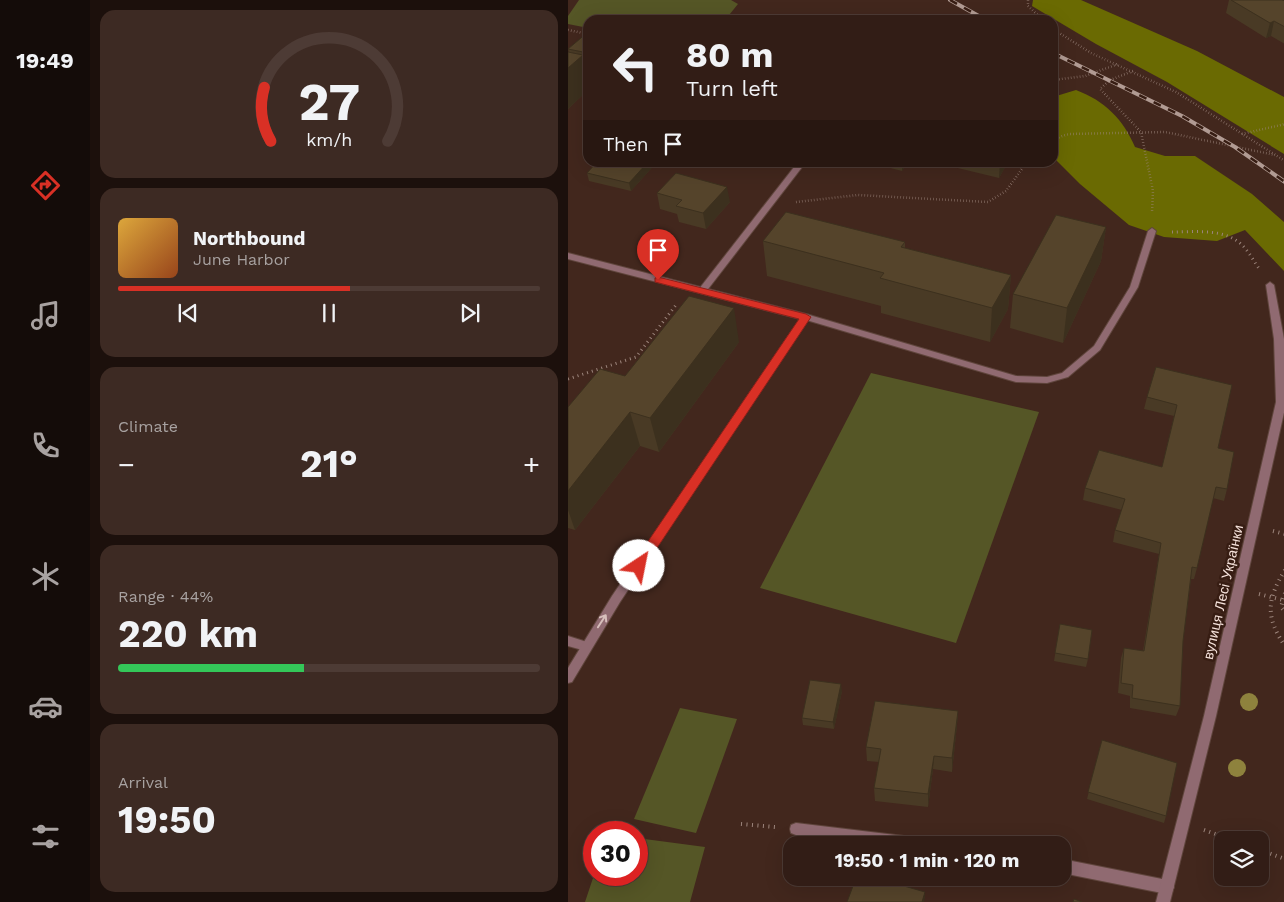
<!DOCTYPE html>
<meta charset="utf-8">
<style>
:root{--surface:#321d16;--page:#3d2a23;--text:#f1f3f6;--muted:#a8a2a1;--line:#4d3b35;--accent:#d93025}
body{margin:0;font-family:"Work Sans",sans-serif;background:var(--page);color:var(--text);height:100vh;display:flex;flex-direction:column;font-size:19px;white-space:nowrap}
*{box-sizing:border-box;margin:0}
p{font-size:16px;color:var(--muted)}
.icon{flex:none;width:28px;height:28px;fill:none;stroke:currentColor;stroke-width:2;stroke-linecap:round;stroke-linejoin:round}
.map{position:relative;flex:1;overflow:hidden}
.drawer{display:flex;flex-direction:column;gap:10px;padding:10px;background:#1c100c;width:478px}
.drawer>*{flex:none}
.banner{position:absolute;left:15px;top:15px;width:475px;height:152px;border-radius:15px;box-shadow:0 5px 20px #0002,0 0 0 1px var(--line);background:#321d16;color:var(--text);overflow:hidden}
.tools{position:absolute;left:646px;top:831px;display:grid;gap:10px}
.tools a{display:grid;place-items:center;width:55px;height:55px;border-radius:10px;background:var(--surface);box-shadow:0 5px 20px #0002,0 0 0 1px var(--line);font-size:25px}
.speed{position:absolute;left:15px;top:821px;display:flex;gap:10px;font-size:25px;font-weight:700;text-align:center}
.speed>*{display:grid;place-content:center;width:65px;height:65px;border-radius:50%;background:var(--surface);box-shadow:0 5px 20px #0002,0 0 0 1px var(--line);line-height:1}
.speed .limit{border:8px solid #d22;background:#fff;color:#111}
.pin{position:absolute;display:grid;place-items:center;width:42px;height:42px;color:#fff;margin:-51px -21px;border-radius:50% 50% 50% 0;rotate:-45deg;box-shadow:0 0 5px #0007}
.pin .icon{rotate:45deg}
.me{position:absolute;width:55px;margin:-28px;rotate:34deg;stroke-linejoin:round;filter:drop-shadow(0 0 4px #0008)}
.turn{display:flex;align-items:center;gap:18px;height:105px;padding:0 20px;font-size:22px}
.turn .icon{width:65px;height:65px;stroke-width:2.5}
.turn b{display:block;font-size:35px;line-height:42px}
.then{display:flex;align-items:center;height:48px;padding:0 20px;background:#0003;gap:10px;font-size:19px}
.big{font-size:38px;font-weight:700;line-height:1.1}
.drawer .widget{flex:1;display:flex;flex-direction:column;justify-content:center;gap:8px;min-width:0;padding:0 18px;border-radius:15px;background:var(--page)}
.drawer .dial{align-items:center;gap:0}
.dial svg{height:130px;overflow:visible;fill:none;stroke:var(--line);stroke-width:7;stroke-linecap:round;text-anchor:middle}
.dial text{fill:var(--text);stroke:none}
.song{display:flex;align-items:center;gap:15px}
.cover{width:60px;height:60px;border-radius:8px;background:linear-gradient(135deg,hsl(40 70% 55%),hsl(20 70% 35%))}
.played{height:5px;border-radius:2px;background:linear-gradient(90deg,var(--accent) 55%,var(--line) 55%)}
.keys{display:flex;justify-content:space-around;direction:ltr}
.heat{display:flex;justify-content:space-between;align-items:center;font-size:28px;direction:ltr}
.charge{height:8px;border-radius:4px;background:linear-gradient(90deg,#34c759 44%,var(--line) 0)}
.trip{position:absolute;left:215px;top:836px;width:288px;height:50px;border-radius:15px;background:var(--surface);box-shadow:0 5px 20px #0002,0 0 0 1px var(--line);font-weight:700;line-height:50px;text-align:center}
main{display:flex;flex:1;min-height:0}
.menu{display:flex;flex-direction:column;width:90px;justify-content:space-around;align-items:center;background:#140c09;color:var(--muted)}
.menu .icon{width:35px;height:35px}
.menu .on{color:var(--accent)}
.menu b{font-size:22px;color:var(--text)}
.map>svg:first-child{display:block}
</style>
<main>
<nav class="menu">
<b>19:49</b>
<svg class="icon on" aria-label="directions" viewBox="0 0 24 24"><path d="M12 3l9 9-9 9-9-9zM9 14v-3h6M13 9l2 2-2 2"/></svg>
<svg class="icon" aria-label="music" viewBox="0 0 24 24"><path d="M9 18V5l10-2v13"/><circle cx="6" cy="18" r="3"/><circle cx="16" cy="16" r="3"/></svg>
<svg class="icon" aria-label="phone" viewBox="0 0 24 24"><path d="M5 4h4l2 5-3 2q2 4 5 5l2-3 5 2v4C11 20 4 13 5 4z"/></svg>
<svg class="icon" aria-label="climate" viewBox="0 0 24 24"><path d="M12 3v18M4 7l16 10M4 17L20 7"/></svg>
<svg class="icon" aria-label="car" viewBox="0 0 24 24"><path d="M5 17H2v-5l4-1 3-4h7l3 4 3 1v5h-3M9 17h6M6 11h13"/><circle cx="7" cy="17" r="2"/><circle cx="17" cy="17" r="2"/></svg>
<svg class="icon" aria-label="filters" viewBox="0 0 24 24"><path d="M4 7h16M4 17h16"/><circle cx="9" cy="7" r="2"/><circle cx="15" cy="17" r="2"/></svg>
</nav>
<section class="drawer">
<div class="widget dial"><svg viewBox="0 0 100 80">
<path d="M14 69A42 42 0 1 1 86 69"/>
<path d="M14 69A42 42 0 0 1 10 36" stroke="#d93025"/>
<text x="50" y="56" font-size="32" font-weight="700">27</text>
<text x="50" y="72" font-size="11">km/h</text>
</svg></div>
<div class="widget">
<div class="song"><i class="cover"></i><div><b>Northbound</b><p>June Harbor</p></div></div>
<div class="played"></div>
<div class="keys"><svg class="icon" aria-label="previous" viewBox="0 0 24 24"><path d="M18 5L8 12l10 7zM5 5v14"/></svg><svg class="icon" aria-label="pause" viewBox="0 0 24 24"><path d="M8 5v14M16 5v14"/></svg><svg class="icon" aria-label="next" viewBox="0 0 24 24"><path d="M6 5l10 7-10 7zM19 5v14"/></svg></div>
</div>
<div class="widget"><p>Climate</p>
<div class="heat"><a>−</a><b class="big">21°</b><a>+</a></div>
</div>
<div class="widget"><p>Range · 44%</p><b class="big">220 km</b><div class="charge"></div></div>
<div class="widget"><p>Arrival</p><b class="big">19:50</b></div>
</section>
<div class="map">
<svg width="717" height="902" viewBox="0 0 717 902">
<rect width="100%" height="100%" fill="#42271d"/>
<!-- green -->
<g fill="#555626">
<polygon points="11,0 163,0 170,4 157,20 20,20 20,28 0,24 0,16"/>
<polygon points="303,373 471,412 388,643 192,588"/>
<polygon points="112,708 169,719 128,833 66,819"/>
<polygon points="69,838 137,847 122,902 17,902 26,875 69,875"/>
</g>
<!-- forest -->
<g fill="#6a6a02">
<polygon points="465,0 513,0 629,51 716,97 716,154 599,82 528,44 464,6"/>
<path d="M508 90C537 101 555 119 567 147L597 156H627L684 194 716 222V271L677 230 649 241 596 237 561 225 512 184 485 157V97Z"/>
</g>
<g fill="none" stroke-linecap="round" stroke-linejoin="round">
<!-- service casing -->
<g stroke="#5f453c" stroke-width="2">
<g id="service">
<polygon points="230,162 238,162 137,293 131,293 130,291 131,289"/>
<polygon points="584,228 588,231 570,287 532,350 500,377 479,383 448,382 235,319 234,317 238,314 448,376 479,377 494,373 526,346 562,287 580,231"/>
<polygon points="0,636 22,643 24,646 22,649 18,651 0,646"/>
<polygon points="228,823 361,839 366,840 368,845 308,845 228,835 223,833 222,829 223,825"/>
<polygon points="494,859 599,880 604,882 606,887 604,892 599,894 494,873"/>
</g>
</g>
<!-- minor casing -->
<g stroke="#5f453c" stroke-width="2">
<g id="minor">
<polygon points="0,253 238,314 242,317 52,602 4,682 0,683 0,668 44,596 232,319 0,259"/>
<polygon points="702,282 706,285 716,339 717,408 648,716 602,902 588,902 636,716 708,402 706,339 698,285"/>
</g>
</g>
<!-- path-far2 -->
<g stroke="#9c857c" stroke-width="2.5" stroke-dasharray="0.5 2.5" stroke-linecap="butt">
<polyline points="460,0 460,6 475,20"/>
<polyline points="485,29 523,53 608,92 717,161"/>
<polyline points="0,30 20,34"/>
<polyline points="565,71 542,80 532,89 573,132 585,191 584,212"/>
<polyline points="485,80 517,76 550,64"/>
<polyline points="674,134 717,124"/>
<polyline points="485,139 501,134 597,132 707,155"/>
<polyline points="228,202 290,195 420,202 438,191 459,162"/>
</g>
<!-- path-far1 -->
<g stroke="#9c857c" stroke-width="3" stroke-dasharray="1 4" stroke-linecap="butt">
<path d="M604 232C626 232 655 228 673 244 681 251 686 262 692 270"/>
<polyline points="0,379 68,357 108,305"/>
</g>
<!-- path -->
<g stroke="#9c857c" stroke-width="4" stroke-dasharray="1 4.5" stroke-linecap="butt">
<polyline points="705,531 717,534"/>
<path d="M717 570C699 599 697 617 717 646"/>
<polyline points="717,593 713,607 717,612"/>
<polyline points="691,594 715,600"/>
<polyline points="173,824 207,827"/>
<polyline points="636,830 664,840"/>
<polyline points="692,850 717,859"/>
</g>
<!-- service -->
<use href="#service" fill="#906a71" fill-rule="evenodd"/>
<!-- minor -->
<use href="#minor" fill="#906a71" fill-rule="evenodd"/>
<!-- rail casing -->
<g stroke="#b19b93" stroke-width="4">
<g id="rail">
<polyline points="382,0 418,20"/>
<polyline points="485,53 614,116 667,147 717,182"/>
</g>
</g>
<!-- rail -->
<use href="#rail" stroke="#371d13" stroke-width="2.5" stroke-dasharray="8" stroke-linecap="butt"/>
</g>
<!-- trees -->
<g fill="#8e823d">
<circle cx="681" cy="702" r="9"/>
<circle cx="669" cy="768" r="9"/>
</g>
<!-- wall -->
<g fill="#493a25">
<polygon points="661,0 717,0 717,44 703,36 698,38 658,13"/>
<polygon points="20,32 20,90 0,109 0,52 1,52 0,49"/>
<polygon points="89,162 63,191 21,181 19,173"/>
<polygon points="299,162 340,162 334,171"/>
<polygon points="365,162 440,162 431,178"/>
<polygon points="89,193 162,202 138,229 111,222 109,214 92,209"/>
<polygon points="538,227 533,261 495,343 442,328 445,294"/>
<polygon points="195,241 337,242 337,248 443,275 440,309 422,342 313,313 313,306 199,276"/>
<polygon points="171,342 91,452 72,446 7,530 0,528 0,407 57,376"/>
<polygon points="588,367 650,448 659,489 656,501 645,498 629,568 626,579 623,579 615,641 612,706 608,716 562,708 562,696 550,693 553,658 556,648 575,651 591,554 545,542 547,530 554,510 515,500 517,488 594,467 606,416 576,409 579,397"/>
<polygon points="492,624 520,659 518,667 486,661"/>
<polygon points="274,691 266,729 235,725 234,718"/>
<polygon points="390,711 389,725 384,772 365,769 360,807 307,801 306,788 311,762 299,761 298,747"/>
<polygon points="534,740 598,816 596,823 519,799"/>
</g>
<!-- shaded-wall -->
<g fill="#3c301e">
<polygon points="706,21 703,36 698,38 702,23"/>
<polygon points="15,55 20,75 20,90 0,109 0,68"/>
<polygon points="80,162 89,162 63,191 61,183"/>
<polygon points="334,162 340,162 334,171"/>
<polygon points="432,162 440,162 431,178"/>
<polygon points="159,187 162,202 138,229 135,213"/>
<polygon points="538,227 533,261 495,343 499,308"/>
<polygon points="443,275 440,309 422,342 424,308"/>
<polygon points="166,308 171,342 91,452 82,418"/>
<polygon points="62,412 72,446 7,530 0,510 0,491"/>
<polygon points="273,684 274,691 266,729 265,722"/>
<polygon points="390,711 389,725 384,772 384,758"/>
<polygon points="366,756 365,769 360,807 360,794"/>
<polygon points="357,892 357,898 356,902 354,902"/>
</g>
<!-- building -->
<g fill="#55442b" stroke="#3c301e">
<polygon points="663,0 714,0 717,1 717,27 706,21 702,23"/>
<polygon points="229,17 245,20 226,20"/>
<polygon points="20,32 20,53 0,49"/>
<polygon points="0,52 15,55 0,68"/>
<polygon points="29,162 80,162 61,183 19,173"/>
<polygon points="108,173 159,187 135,213 108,206 114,200 89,193"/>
<polygon points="218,212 337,242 333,247 443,275 424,308 312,278 316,273 195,241"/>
<polygon points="488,215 538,227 499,308 445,294"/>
<polygon points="121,296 166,308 82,418 62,412 0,491 0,407 32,369 57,376"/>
<polygon points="588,367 664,385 650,448 666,452 659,489 648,487 629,568 624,567 615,641 612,706 564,698 565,685 553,683 556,648 576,651 593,543 547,530 557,499 517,488 531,450 594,467 609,405 579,397"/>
<polygon points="492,624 524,630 520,659 487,653"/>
<polygon points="242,680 273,684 265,722 234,718"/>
<polygon points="307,701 390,711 384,758 366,756 360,794 306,788 313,749 298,747"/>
<polygon points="534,740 609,763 598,816 520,792"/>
<polygon points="288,878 308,878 357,892 354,902 279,902"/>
<polygon points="506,899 514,902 505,902"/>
</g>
<!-- one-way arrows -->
<defs><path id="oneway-shaft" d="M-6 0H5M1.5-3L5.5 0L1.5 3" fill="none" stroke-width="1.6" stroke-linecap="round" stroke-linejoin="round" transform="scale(1.25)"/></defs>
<use stroke="#d7bfbc" href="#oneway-shaft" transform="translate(34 621) rotate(-57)"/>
<!-- route -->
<polygon fill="#d93025" stroke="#8d1f18" points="90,277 238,314 243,317 75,569 66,569 64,566 66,562 231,319 87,282 87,278"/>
<g text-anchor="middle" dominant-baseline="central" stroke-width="5" stroke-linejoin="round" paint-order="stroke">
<!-- street labels -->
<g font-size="14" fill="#f6e3dc" stroke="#371d13">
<text transform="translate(655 592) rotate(-77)">вулиця Лесі Українки</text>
</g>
</g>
</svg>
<div class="tools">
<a><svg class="icon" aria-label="layers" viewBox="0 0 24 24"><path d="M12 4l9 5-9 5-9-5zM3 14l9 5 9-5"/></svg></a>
</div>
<div class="speed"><div class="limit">30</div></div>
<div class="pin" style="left:90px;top:280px;background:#d93025"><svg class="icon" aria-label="arrive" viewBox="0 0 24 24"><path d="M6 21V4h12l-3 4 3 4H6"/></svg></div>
<svg class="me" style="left:71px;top:566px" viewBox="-20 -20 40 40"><circle r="19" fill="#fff"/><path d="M0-13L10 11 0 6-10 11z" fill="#d93025"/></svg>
<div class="trip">19:50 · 1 min · 120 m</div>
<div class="banner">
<div class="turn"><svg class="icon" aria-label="left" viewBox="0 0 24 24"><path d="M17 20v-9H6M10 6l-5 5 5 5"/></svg><div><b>80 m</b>Turn left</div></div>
<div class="then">Then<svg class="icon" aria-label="arrive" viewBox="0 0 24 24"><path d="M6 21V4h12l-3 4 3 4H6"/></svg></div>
</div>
</div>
</main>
